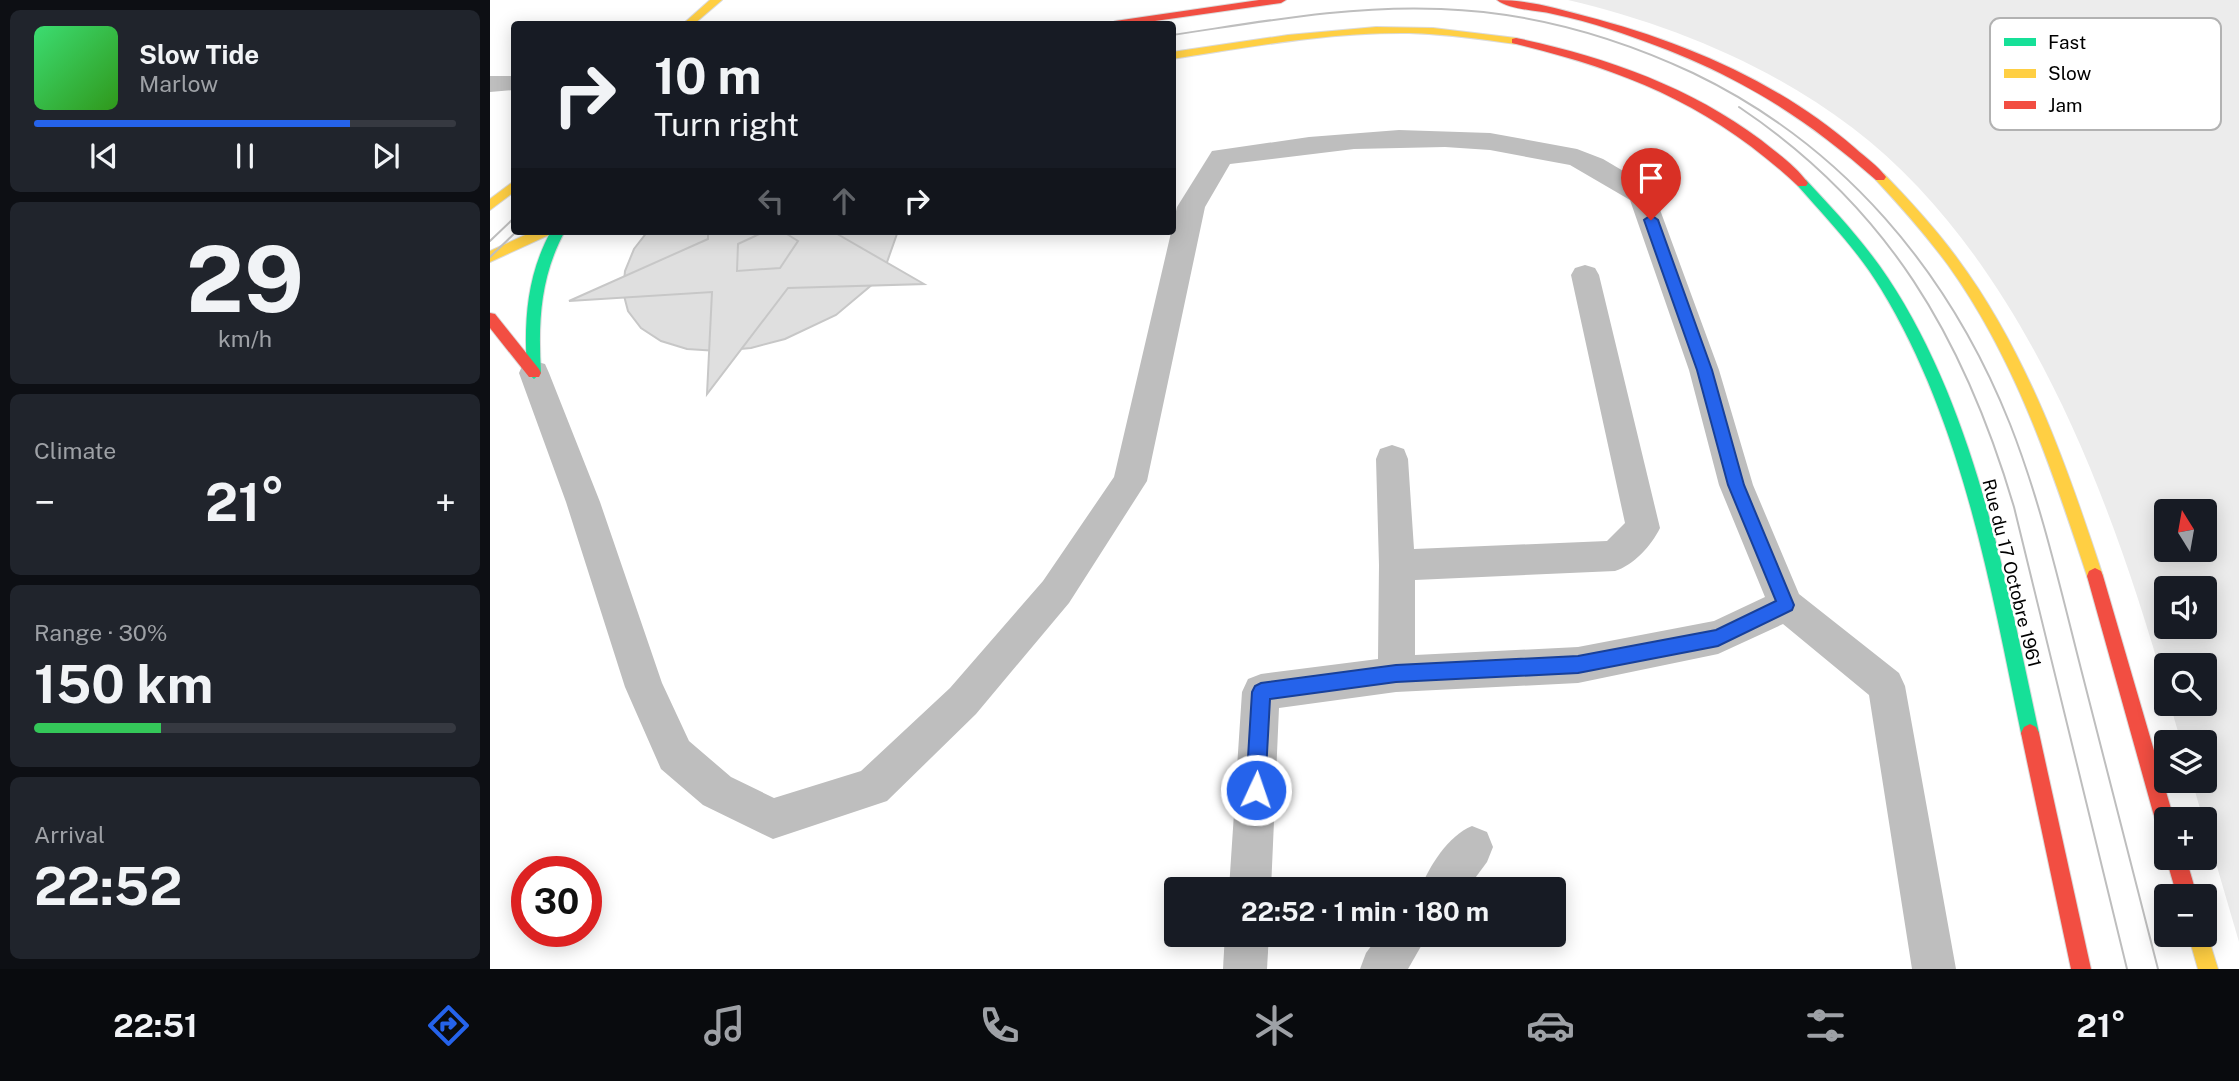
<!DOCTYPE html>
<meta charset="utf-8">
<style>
:root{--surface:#171b24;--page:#20242c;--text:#f1f3f6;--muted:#9ea1a6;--line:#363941;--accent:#2563eb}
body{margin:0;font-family:"Public Sans",sans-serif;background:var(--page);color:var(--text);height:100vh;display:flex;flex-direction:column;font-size:26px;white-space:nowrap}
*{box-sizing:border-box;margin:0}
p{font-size:23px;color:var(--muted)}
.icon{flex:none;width:38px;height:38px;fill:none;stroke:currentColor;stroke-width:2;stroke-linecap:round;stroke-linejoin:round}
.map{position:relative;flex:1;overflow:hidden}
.drawer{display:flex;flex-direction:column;gap:10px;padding:10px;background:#0d0f14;width:490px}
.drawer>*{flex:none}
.top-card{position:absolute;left:21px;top:21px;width:665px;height:214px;border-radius:7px;box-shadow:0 4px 18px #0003;background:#171b24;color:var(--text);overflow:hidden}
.needle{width:46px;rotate:349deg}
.buttons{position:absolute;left:1664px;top:499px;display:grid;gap:14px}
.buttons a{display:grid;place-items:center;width:63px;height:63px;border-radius:7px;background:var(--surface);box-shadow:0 4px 18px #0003;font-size:35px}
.speed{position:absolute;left:21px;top:856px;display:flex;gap:14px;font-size:35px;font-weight:700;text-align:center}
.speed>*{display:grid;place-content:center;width:91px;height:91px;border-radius:50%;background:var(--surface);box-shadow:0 4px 18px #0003;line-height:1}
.speed .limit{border:10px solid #d22;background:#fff;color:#111}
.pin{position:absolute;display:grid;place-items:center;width:60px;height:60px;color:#fff;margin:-72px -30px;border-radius:50% 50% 50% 0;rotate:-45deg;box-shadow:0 0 7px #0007}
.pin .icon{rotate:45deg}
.me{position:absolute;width:77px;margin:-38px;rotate:3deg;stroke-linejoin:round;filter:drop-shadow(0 0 5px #0008)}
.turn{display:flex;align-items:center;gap:24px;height:147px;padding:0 28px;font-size:32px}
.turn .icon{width:91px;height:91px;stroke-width:2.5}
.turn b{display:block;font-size:49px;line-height:60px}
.lanes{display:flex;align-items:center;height:66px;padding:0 28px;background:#0003;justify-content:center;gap:35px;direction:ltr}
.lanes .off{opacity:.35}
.big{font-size:52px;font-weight:700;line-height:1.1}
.drawer .card{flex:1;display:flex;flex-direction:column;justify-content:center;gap:10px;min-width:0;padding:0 24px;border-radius:10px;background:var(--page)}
.drawer .dial{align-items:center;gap:0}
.dial b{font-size:91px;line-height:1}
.song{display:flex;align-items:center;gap:21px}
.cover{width:84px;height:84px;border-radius:10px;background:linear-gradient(135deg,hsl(140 70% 55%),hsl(110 70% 35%))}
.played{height:7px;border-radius:4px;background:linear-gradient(90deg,var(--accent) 75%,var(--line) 75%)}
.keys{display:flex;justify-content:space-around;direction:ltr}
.heat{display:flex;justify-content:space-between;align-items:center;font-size:38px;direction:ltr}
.charge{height:10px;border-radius:5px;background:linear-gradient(90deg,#34c759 30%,var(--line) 0)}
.trip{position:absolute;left:674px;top:877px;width:402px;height:70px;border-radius:7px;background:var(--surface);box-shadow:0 4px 18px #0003;font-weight:700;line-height:70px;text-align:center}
.tabs{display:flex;height:112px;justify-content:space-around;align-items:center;background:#090b0e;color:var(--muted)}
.tabs .icon{width:49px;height:49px}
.tabs .current{color:var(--accent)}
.tabs b{font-size:32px;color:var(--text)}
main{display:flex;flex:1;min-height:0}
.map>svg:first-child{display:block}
</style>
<main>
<section class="drawer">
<div class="card">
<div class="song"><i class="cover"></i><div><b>Slow Tide</b><p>Marlow</p></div></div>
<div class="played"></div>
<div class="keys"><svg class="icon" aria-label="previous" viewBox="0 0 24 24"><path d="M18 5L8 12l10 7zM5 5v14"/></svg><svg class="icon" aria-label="pause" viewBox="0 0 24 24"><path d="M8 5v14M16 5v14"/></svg><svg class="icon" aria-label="next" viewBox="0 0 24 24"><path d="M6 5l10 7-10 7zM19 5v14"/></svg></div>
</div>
<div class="card dial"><b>29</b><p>km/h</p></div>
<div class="card"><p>Climate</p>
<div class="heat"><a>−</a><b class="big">21°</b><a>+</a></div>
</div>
<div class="card"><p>Range · 30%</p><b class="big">150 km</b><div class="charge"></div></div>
<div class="card"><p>Arrival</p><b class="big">22:52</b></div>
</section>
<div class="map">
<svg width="1749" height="969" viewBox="0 0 1749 969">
<rect width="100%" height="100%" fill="#fff"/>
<!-- green -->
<path fill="#ececec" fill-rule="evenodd" d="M1078 0H1749V942L1702 781 1715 780V742H1691L1680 704H1715V665H1676V691C1626 516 1555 322 1428 187 1337 89 1206 30 1078 0ZM1676 511H1715V550H1676ZM1715 588V626H1676V588Z"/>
<!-- building -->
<g fill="#dfdfdf" stroke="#c7c7c7" stroke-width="2">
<polygon points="158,231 408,231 396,265 384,283 346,315 295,339 261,348 228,351 197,349 171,341 151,328 138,311 133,292 135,271 144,249"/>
<polygon points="218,231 342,231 434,284 298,288 217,394 222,292 79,301 218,239"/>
<polygon points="276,231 292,231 308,241 290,268 247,271 248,244"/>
</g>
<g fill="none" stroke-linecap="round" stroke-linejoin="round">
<!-- fast casing -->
<g stroke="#dbdbdb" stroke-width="2">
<g id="fast">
<path d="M1312 179 1316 180C1345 211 1374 242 1398 278 1485 409 1516 581 1549 733L1546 739 1540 742 1534 739 1531 733C1500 583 1472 422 1391 289 1368 251 1337 219 1308 186V180Z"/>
<path d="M61 231H75C50 277 48 322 51 373L44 379 37 373C34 322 36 277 61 231Z"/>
</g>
</g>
<!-- slow casing -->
<g stroke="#dbdbdb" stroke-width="2">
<g id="slow">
<polygon points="220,0 232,0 204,24 193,24"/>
<path d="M886 27 943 28 1026 38 1032 41 1026 44C990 39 955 34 919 33 839 32 760 47 682 59V52L798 35Z"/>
<path d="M1390 173 1394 174C1420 201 1445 228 1467 258 1537 352 1577 466 1613 576L1611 581 1605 584 1599 581 1597 576C1562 469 1525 358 1458 265 1436 235 1411 207 1386 180V174Z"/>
<polygon points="24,181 24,192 0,210 0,199"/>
<polygon points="44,231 63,231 61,234 0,262 0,251"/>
<polygon points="1715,927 1728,969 1708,969 1698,934 1715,934"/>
</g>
</g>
<!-- jam casing -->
<g stroke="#dbdbdb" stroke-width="2">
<g id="jam">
<polygon points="769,0 796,0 791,3 644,24 620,24 625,21"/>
<path d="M1007 0C1037 0 1066 8 1095 16 1192 41 1289 82 1365 148 1375 157 1388 166 1396 177L1394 180H1386C1301 105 1227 64 1119 29 1101 23 1082 18 1063 14 1046 10 1020 10 1007 0Z"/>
<path d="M1026 38C1113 56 1199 86 1271 140 1287 153 1306 166 1318 183L1316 186H1308C1222 105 1135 70 1022 43V39Z"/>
<polygon points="0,313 5,314 49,369 51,373 49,377 39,377 0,328"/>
<polygon points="1605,568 1611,571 1613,576 1684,819 1676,819 1676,833 1669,830 1666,823 1597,576 1599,571"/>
<polygon points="1540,724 1546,727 1549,733 1601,969 1581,969 1531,733 1534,727"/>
<polygon points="1676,858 1696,858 1707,896 1687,896"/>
</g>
</g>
<!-- street -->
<g fill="#bebebe" fill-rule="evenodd">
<polygon points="0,76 24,76 24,90 0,92"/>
<path d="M909 130 1000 133 1087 149 1113 159 1162 188 1229 370 1263 485 1309 594 1409 673 1415 686 1466 969H1422L1379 695 1293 624 1228 654 1088 683 906 692 789 708 781 889H739L752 692 758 679 771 674 888 659 889 565 886 459 890 449 902 445 914 449 918 459 924 549 1117 541 1135 523 1081 275 1085 268 1095 265 1105 268 1109 275 1170 528C1161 546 1144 565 1125 571L925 580V655L1088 647 1224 621 1275 597 1229 485 1199 370 1140 200 1080 165 1000 150 955 147 864 149 740 164 715 207 657 481 579 603 486 714 397 801 283 839 213 805 171 769 135 687 76 502 29 373 33 364 44 361 55 364 59 373 110 502 172 683 199 741 241 777 284 798 371 771 460 688 553 581 624 477 687 207 722 151 819 137Z"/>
<path d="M982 826 997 832 1003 847 997 862 977 889H930C940 865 958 836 982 826Z"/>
<polygon points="735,934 779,934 777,969 733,969"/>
<polygon points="890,934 938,934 918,969 870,969 876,953"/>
</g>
<!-- fast -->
<use href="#fast" fill="#16e098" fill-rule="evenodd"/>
<!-- slow -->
<use href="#slow" fill="#ffcf43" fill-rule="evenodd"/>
<!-- jam -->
<use href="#jam" fill="#f24e42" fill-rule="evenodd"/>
<!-- tram -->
<g stroke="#bebebe" stroke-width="2">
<path d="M682 35C771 22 860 5 951 9 1038 12 1124 36 1203 73 1353 145 1459 271 1520 424 1551 503 1570 587 1591 669 1617 769 1643 869 1668 969"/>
<path d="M1249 107C1398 207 1474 338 1524 507L1637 969"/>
<polyline points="0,241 24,218"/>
<polyline points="0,257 27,231"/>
</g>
</g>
<!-- route -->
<polygon fill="#2563eb" stroke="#184099" stroke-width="2" points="1161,215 1168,220 1222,370 1254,485 1304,605 1302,610 1228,646 1088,673 906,682 780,699 775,790 772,797 766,800 759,797 756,790 762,692 765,686 771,683 906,665 1088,656 1226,630 1286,601 1238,485 1207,370 1154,220"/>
<g text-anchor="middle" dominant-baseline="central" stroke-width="5" stroke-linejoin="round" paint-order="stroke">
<!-- street labels -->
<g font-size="18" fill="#000" stroke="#fff">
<text transform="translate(1522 573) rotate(76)">Rue du 17 Octobre 1961</text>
</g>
</g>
<!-- legend -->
<rect x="1500" y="18" width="231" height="112" rx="10" fill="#fff" stroke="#b2b2b2" stroke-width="2"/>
<rect x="1514" y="38" width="32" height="8" fill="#16e098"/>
<rect x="1514" y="69" width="32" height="9" fill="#ffcf43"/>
<rect x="1514" y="101" width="32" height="8" fill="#f24e42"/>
<g font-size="19" fill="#000">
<text x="1558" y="49">Fast</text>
<text x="1558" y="80">Slow</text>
<text x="1558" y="112">Jam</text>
</g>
</svg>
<div class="buttons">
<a><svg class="needle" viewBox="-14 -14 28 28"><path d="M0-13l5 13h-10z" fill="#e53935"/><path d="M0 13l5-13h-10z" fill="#9ea1a6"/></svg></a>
<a><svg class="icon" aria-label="sound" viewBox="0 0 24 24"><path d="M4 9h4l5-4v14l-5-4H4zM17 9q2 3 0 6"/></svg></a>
<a><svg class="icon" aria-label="search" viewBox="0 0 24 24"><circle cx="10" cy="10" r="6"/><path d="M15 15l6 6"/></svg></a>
<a><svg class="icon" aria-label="layers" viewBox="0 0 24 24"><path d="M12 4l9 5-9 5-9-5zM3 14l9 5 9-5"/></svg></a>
<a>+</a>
<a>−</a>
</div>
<div class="speed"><div class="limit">30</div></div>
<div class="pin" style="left:1161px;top:220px;background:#d93025"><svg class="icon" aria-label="arrive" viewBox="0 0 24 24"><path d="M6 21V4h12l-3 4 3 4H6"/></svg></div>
<svg class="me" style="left:766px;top:790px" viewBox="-20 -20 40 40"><circle r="17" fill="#2563eb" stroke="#fff" stroke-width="3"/><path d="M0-11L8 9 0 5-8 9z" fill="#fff"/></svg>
<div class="trip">22:52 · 1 min · 180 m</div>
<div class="top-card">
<div class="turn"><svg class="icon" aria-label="right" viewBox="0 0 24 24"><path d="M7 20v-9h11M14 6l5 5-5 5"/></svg><div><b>10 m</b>Turn right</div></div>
<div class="lanes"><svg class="icon off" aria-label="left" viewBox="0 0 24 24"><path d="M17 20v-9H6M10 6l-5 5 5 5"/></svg><svg class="icon off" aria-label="ahead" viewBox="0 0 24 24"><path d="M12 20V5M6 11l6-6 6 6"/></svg><svg class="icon" aria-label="right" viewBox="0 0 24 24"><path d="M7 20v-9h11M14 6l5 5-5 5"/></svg></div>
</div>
</div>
</main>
<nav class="tabs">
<b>22:51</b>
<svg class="icon current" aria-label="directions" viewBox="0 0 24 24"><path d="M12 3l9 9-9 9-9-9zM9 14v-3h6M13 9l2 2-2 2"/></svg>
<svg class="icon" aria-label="music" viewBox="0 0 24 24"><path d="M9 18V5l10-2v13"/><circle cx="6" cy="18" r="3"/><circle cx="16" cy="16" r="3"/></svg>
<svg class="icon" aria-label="phone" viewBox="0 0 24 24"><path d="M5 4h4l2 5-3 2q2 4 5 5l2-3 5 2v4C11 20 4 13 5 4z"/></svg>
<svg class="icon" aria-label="climate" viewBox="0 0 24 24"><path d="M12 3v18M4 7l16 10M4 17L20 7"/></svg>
<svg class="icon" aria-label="car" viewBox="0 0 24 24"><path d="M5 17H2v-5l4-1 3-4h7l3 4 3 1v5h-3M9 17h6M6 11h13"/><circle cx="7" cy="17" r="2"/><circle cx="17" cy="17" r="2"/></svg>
<svg class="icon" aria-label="filters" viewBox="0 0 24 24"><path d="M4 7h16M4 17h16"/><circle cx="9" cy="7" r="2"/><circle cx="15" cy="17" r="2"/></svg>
<b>21°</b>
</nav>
